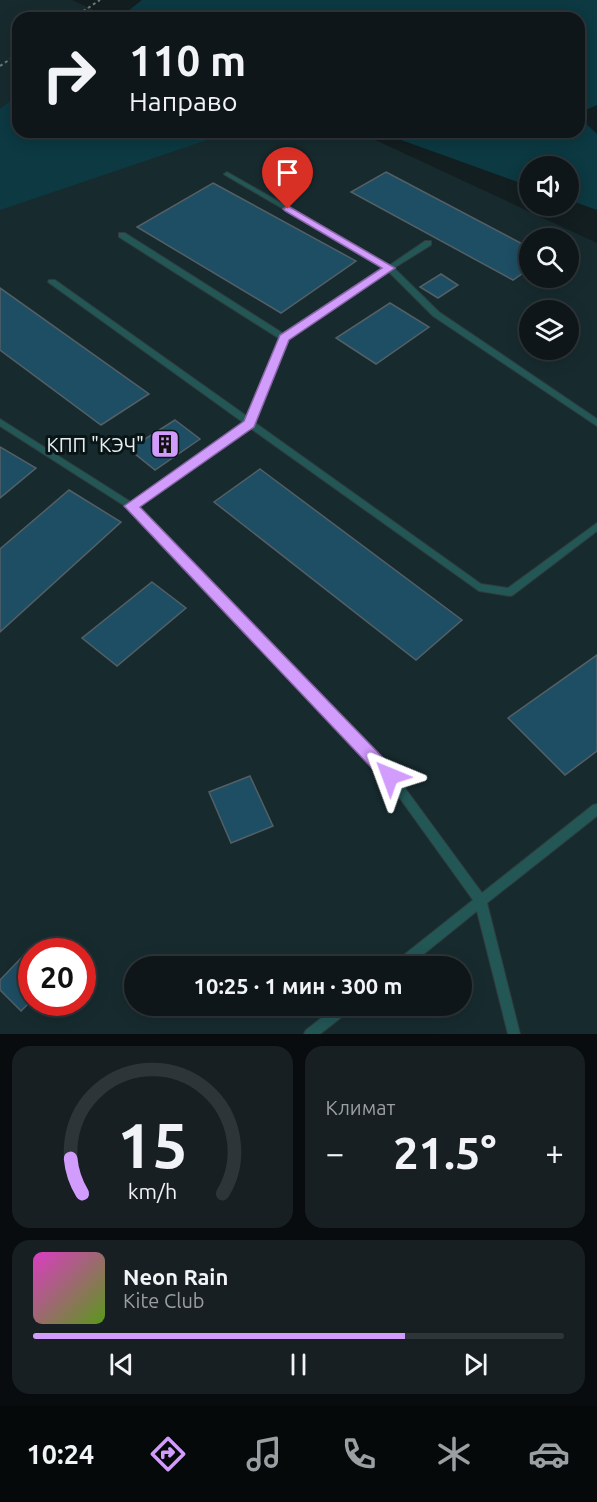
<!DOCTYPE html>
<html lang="ru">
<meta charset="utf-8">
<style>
:root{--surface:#0e1619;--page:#171f22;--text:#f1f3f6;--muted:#9b9fa2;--line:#2e3538;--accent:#d29cfd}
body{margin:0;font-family:Ubuntu,sans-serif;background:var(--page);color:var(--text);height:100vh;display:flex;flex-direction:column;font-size:22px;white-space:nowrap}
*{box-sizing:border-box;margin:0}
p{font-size:20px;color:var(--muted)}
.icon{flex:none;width:33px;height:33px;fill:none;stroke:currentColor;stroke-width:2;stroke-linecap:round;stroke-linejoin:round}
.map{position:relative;height:1034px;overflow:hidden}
.details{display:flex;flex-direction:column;gap:12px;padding:12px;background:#080c0e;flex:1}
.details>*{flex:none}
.top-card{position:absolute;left:12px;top:12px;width:573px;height:126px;border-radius:18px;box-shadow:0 3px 15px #0003,0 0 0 2px var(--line);background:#0e1619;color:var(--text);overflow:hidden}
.tools{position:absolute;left:519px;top:156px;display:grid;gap:12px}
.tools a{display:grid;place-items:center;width:60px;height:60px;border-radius:50%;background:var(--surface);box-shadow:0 3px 15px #0003,0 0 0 2px var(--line);font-size:30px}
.speed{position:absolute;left:18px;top:938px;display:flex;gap:12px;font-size:30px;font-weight:700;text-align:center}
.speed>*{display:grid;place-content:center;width:78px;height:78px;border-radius:50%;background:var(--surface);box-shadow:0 3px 15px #0003,0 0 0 2px var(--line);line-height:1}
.speed .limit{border:9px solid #d22;background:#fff;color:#111}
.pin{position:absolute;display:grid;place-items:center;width:51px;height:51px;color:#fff;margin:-62px -26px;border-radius:50% 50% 50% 0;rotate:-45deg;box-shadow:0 0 6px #0007}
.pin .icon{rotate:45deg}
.me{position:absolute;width:66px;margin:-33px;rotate:316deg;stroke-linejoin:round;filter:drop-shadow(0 0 4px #0008)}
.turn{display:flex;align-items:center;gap:21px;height:126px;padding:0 18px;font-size:27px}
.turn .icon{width:78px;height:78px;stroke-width:2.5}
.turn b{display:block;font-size:42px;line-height:51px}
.big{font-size:45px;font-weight:700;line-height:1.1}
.details .card{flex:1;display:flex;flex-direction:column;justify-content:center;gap:9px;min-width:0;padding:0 21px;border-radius:18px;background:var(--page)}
.details .dial{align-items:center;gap:0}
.dial svg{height:156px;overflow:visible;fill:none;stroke:var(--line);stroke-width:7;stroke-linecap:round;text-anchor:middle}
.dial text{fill:var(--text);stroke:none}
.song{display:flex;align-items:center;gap:18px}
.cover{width:72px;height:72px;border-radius:9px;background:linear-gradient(135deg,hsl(310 70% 55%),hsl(90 70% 35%))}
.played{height:6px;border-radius:3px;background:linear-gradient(90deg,var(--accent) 70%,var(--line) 70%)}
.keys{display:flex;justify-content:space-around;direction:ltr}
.heat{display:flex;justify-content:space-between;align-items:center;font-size:33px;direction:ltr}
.details .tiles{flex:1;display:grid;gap:12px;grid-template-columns:1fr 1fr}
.card:last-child{grid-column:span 2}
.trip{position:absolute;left:124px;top:956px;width:348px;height:60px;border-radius:30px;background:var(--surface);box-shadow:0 3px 15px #0003,0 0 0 2px var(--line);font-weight:700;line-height:60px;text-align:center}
.tab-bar{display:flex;height:96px;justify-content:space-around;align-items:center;background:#06090a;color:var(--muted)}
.tab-bar .icon{width:42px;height:42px}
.tab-bar .selected{color:var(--accent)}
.tab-bar b{font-size:27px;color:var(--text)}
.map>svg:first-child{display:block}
</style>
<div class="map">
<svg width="597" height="1034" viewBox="0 0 597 1034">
<rect width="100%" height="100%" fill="#131e21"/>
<!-- built -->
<path fill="#172b2f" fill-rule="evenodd" d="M0 0H72L111 18H18V132H358L597 243V1034H0ZM530 238H568V278H530ZM530 310H568V350H530ZM32 951H82V1002H32ZM135 966H462V1005H135Z"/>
<!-- green -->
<g fill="#0c3942">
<polygon points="142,0 597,0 597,105 579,113 579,18 119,18"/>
<polygon points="18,95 18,132 231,132 0,210 0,109"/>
<polygon points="579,117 597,134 597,210 569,200 568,166 530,166 529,186 379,132 579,132"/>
</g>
<!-- building -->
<g fill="#1e4e64" stroke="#545f65" stroke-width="1.5">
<polygon points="386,172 530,248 530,268 513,280 351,192"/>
<polygon points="213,183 356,261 281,313 137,227"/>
<polygon points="441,274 458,285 438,298 420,287"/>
<polygon points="0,289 0,288 149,394 101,425 0,350"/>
<polygon points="390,303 429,327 376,364 336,338"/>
<polygon points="175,420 200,439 155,470 129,449"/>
<polygon points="0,447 36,468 0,498"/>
<polygon points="260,469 462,620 416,660 214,502"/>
<polygon points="69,490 121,522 0,632 0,549"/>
<polygon points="152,582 186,608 117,666 82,638"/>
<polygon points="597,655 597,751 565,775 508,718"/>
<polygon points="250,776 273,826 231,843 209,792"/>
<polygon points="25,954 32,960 32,1000 21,1011 0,990 0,980"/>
</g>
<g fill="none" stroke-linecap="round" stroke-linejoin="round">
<!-- service casing -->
<g stroke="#313b3e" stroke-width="2">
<g id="service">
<polygon points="227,172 390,265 425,241 431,241 431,245 394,268 439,312 597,419 597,426 433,316 389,272 287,339 254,422 481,584 508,588 597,523 597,531 513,595 510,596 479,591 250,428 137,506 394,773 482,893 593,805 597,804 597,816 487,903 520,1034 508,1034 477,911 409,966 393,966 395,962 473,900 386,779 128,508 0,426 0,419 131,502 244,423 48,282 49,280 55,280 248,417 280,339 119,237 119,233 125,233 284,334 385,268 225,175 224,174"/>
<polygon points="338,1005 354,1005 352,1009 320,1034 304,1034 306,1030"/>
</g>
</g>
<!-- path -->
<g stroke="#6f787b" stroke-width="2" stroke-dasharray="3 3" stroke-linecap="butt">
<polyline points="73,18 100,0"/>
<polyline points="0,66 18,54"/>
</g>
<!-- service -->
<use href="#service" fill="#225756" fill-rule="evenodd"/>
</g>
<!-- route -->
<polygon fill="#d29cfd" stroke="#8865a4" stroke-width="1.5" points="288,206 395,268 289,340 254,427 140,507 396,771 398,776 396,781 390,783 384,781 124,506 244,421 280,335 382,268 285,211 283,209"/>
<!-- icons -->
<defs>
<g id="building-square" transform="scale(1.5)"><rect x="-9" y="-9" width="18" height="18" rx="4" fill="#d29cfd" stroke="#0a1517"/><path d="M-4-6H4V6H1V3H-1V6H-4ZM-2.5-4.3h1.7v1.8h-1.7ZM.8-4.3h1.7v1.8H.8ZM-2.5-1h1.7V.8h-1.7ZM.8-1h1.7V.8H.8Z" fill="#111"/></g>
</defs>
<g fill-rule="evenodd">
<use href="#building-square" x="165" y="444"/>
</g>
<g text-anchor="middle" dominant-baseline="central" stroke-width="6" stroke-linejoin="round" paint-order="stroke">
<!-- poi labels -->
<g font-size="20" fill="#e7eff1" stroke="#0a1517" text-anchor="end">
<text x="144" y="444">КПП "КЭЧ"</text>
</g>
</g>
</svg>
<div class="tools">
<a><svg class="icon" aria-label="sound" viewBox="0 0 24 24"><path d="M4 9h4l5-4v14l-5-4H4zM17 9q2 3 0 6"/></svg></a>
<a><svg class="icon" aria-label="search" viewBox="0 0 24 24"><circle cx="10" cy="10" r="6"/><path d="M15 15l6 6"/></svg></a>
<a><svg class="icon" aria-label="layers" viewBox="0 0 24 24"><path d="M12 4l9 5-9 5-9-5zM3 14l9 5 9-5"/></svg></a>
</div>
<div class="speed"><div class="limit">20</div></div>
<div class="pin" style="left:288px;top:209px;background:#d93025"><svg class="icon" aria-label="arrive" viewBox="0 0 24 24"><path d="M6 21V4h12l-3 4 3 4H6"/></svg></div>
<svg class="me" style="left:390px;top:776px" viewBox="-20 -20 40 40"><path d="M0-17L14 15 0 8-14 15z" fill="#d29cfd" stroke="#fff" stroke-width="4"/></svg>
<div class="trip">10:25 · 1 мин · 300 m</div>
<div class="top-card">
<div class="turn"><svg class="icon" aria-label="right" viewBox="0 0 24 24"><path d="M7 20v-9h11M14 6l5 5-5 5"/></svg><div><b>110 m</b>Направо</div></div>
</div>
</div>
<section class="details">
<div class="tiles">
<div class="card dial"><svg viewBox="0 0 100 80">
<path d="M14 69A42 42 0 1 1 86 69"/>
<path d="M14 69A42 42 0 0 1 8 51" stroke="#d29cfd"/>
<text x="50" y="56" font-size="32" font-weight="700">15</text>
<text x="50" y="72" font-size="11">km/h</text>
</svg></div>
<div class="card"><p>Климат</p>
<div class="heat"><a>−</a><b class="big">21.5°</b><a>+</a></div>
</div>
<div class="card">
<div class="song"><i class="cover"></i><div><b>Neon Rain</b><p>Kite Club</p></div></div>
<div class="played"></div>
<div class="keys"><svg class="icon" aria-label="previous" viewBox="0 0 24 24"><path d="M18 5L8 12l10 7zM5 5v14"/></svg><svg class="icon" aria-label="pause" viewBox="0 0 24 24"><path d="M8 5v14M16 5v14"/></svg><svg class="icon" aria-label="next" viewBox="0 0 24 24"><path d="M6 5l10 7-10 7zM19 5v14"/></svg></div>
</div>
</div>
</section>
<nav class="tab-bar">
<b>10:24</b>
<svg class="icon selected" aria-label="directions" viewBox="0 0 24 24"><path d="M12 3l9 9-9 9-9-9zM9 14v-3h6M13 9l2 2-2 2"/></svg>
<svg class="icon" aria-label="music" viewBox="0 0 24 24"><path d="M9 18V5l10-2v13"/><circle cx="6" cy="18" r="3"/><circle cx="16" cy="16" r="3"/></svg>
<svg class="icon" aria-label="phone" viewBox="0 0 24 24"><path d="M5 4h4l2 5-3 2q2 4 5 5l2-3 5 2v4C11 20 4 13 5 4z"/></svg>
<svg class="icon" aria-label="climate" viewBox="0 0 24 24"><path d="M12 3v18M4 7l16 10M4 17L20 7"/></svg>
<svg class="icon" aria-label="car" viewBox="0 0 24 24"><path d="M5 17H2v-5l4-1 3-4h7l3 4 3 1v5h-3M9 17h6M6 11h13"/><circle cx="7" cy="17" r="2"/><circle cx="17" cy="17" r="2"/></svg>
</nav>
